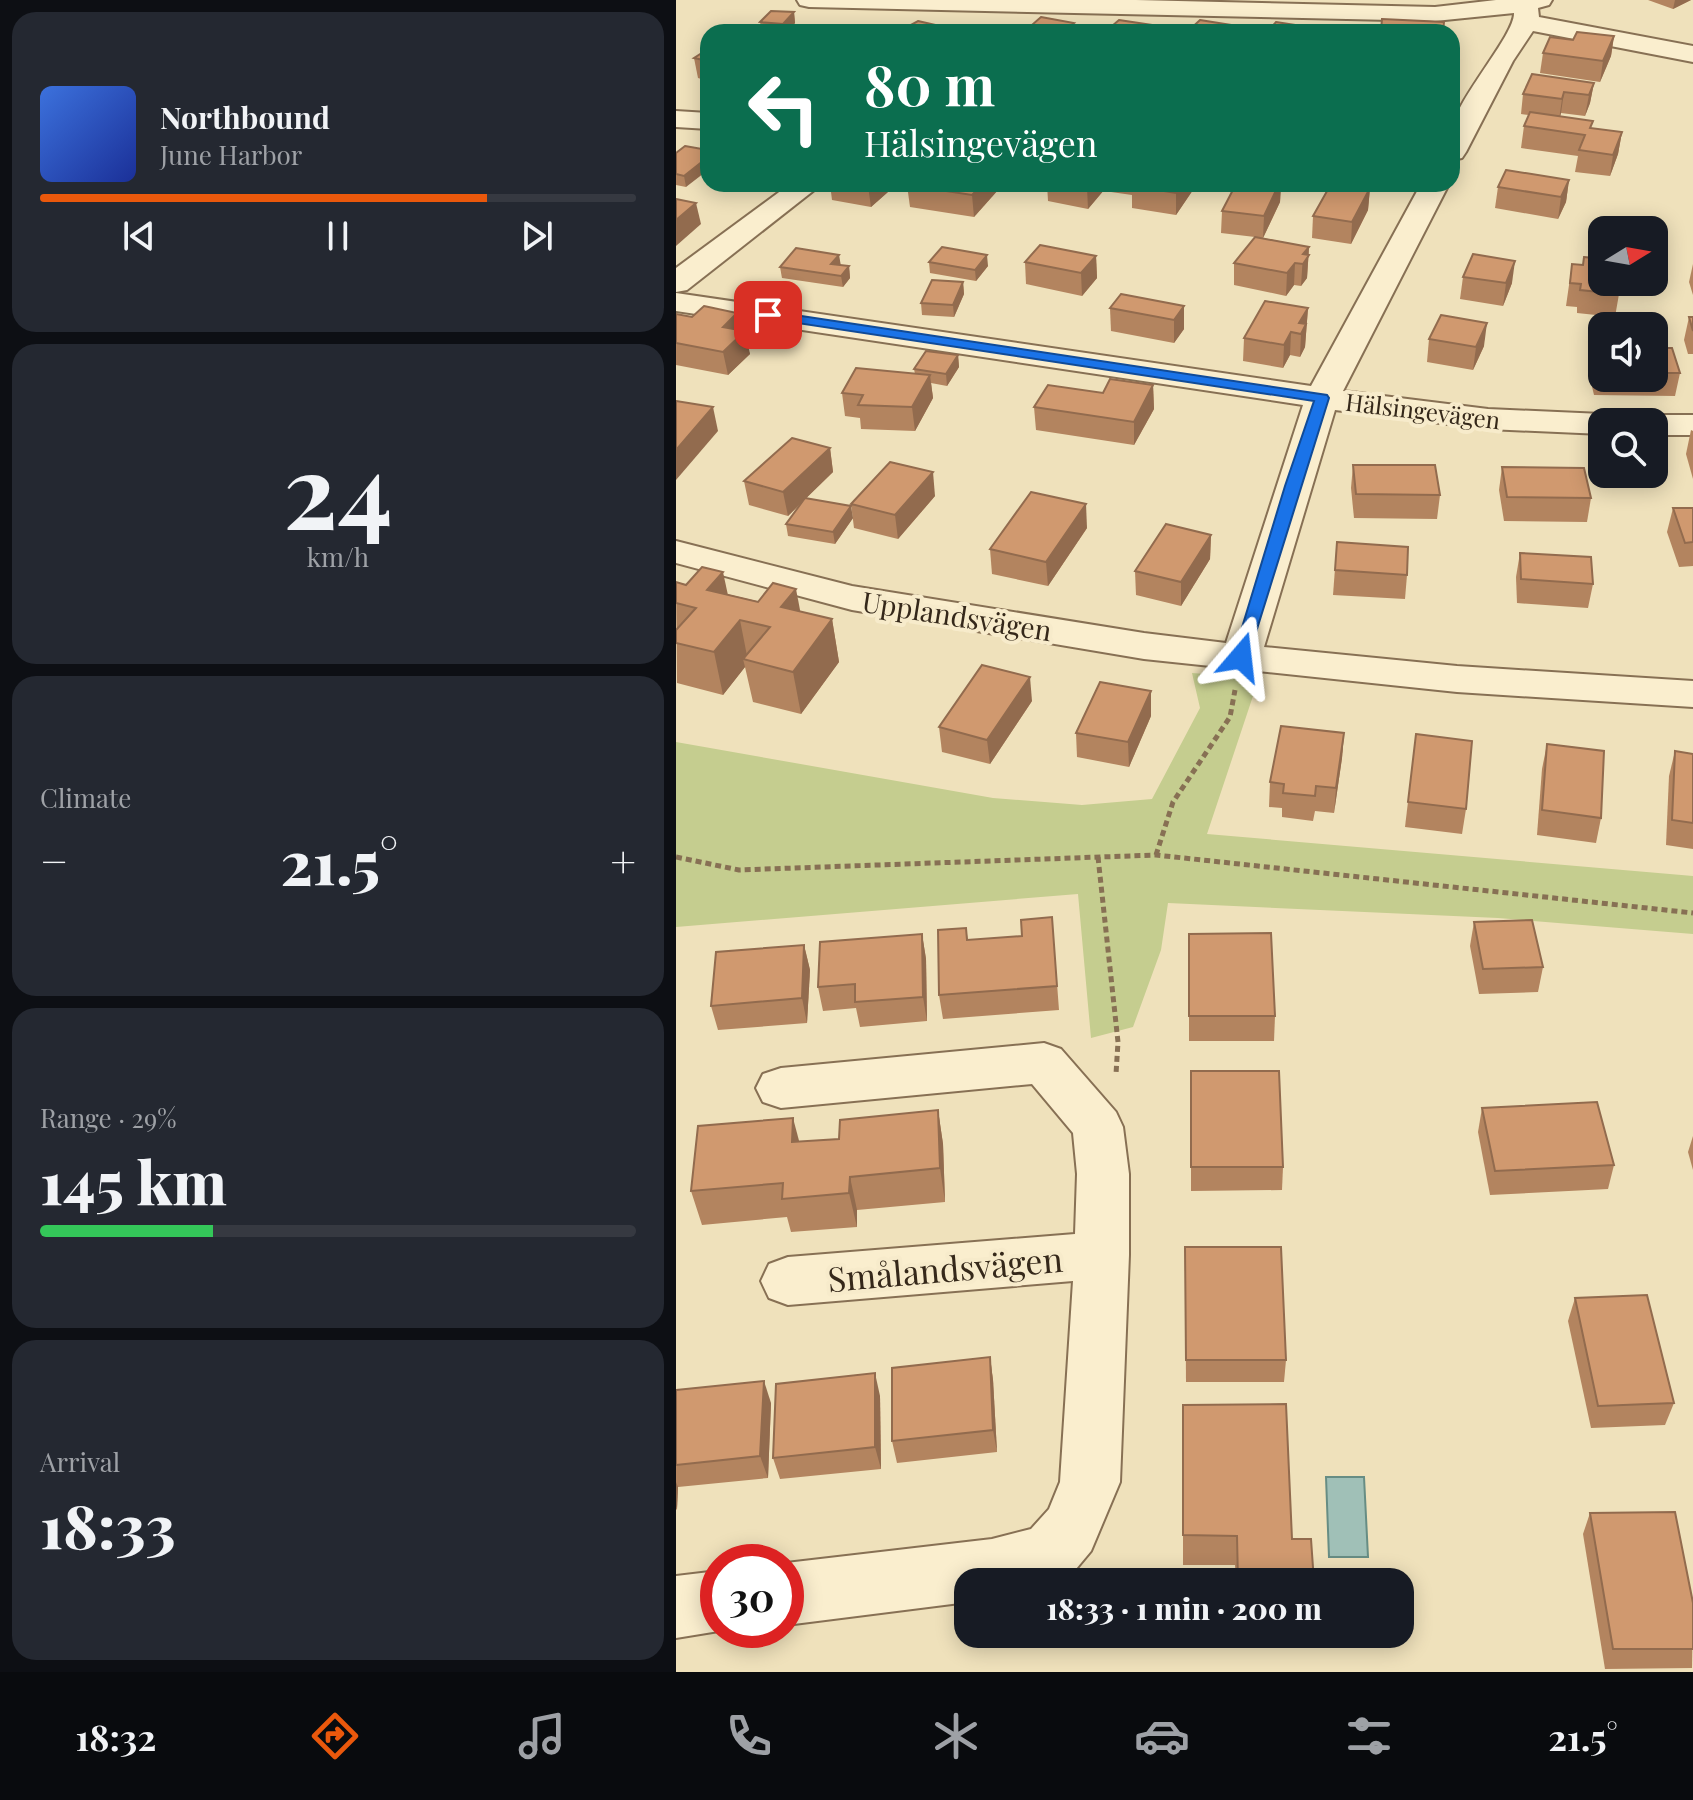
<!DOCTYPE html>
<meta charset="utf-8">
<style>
:root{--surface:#171b24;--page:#242831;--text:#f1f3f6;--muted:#9ea1a6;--line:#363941;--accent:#ea580c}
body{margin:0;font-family:"Playfair Display",serif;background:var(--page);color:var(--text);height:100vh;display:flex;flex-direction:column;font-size:30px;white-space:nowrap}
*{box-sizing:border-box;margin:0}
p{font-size:26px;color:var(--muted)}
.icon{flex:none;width:44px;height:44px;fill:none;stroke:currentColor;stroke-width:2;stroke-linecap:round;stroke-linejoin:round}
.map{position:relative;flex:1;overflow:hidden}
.drawer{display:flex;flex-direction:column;gap:12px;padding:12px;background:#0d0f14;width:676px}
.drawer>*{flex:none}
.guide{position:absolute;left:24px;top:24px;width:760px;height:168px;border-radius:24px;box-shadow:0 4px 20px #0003;background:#0b6e4f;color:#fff;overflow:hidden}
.needle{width:52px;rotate:79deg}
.fabs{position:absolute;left:912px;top:216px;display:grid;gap:16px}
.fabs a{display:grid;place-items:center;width:80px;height:80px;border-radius:16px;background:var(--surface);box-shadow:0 4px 20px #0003;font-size:40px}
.speed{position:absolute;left:24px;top:1544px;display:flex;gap:16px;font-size:40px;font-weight:700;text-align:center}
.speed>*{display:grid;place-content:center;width:104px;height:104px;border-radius:50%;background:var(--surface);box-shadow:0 4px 20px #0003;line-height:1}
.speed .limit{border:12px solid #d22;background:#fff;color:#111}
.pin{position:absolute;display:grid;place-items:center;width:68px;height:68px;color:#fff;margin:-34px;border-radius:16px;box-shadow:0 4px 12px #0006}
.me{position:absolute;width:88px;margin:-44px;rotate:17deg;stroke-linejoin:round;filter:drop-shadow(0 0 6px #0008)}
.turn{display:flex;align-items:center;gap:28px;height:168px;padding:0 32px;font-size:36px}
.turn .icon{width:104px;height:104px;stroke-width:2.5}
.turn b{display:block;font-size:56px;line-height:68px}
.big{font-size:60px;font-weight:800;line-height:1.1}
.drawer .tile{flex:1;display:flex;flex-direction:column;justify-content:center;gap:12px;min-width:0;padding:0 28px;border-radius:24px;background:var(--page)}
.drawer .dial{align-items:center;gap:0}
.dial b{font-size:104px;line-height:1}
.song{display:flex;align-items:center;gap:24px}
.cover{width:96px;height:96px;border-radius:12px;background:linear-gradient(135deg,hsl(220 70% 55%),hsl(230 70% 35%))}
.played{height:8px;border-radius:4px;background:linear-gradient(90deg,var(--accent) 75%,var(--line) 75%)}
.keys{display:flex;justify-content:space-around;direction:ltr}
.heat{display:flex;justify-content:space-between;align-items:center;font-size:44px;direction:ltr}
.charge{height:12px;border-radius:6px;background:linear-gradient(90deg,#34c759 29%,var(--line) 0)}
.trip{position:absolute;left:278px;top:1568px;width:460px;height:80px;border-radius:24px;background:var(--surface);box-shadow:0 4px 20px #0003;font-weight:800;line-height:80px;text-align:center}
.tabs{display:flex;height:128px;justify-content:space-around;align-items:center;background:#090b0e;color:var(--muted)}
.tabs .icon{width:56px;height:56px}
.tabs .selected{color:var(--accent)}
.tabs b{font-size:36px;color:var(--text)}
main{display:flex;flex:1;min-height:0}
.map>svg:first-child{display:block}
</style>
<main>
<section class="drawer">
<div class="tile">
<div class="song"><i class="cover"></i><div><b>Northbound</b><p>June Harbor</p></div></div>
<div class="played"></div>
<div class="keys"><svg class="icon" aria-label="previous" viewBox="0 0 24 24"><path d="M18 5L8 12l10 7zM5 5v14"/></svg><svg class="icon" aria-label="pause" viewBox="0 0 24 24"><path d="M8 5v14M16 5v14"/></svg><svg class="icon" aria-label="next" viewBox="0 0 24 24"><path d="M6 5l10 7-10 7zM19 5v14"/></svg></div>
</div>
<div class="tile dial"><b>24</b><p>km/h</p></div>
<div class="tile"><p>Climate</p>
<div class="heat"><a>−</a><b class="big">21.5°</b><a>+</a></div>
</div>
<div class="tile"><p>Range · 29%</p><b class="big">145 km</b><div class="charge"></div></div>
<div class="tile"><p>Arrival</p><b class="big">18:33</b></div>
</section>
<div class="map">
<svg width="1017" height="1672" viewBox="0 0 1017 1672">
<rect width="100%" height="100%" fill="#efe1bb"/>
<!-- green -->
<polygon fill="#c5cd8f" points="516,673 583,678 531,834 1017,876 1017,934 822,918 492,903 485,950 457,1027 415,1038 402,894 0,927 0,742 317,798 406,805 476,799 524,708"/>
<!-- water -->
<polygon fill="#a0c0b7" stroke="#678d84" stroke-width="2" points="650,1477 688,1477 692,1557 653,1557"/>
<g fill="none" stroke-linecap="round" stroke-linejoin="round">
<!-- street casing -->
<g stroke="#877054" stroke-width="4">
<g id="street">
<path d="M121 0H460L759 7 820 0H876L873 5 862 8 863 17 1017 46V62L857 31 837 61 790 152 786 158 776 160C776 150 774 139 776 129 781 98 839 35 838 13L759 21 133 7 124 5Z"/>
<polygon points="0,111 32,113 32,129 0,127"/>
<polygon points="114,184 146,184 11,290 0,292 0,268"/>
<polygon points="745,184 773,184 667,391 812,409 926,414 938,417 942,422 926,422 926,434 812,429 659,410 588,647 781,666 1017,681 1017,707 781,692 468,659 176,610 0,563 0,541 176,586 468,633 550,643 627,405 0,311 0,293 635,386"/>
<polygon points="978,415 1017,415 1017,435 978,435 978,422 963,422 966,418"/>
<polygon points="368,1043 385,1049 440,1112 447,1127 453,1174 453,1255 444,1482 415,1551 395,1575 378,1582 292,1582 292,1602 110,1625 110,1563 316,1539 355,1529 373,1509 384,1482 397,1281 112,1305 93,1298 85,1281 93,1264 112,1257 399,1234 401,1174 397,1133 356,1084 105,1108 87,1102 80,1088 87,1074 105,1068"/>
<polygon points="42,1571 42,1630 49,1630 0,1638 0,1576"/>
</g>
</g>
<!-- path -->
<g stroke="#877054" stroke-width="5" stroke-dasharray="6 4" stroke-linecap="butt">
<polyline points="480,855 497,802 554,717 559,690"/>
<polyline points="0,857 63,870 480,855 1017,913"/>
<polyline points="422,857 442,1042 440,1074"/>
</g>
<!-- street -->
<use href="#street" fill="#faeece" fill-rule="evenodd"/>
</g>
<!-- wall -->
<g fill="#b3845f">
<polygon points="972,0 1015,0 997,9"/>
<polygon points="118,12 119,23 111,32 86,32 84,22"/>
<polygon points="938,36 935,56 924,82 864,73 867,53 897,40"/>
<polygon points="32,49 32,81 22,78 18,58"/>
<polygon points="918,83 914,103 909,116 885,113 884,117 916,128 946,132 942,154 934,176 899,172 902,156 845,148 848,126 853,115 845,114 847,94"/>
<polygon points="9,146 10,187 0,185 0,153"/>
<polygon points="893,180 890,202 882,219 819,208 822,187"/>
<polygon points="154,184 221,184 195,207 156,200"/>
<polygon points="232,184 322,184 322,190 298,217 234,207 231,185"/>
<polygon points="371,184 521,184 500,215 456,208 456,195 428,191 428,190 412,209 372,201"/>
<polygon points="560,184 605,184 604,202 587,238 633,247 631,278 625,286 618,285 610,296 558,285 558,263 579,237 545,233 546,211"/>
<polygon points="694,188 692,210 675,244 636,238 637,216"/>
<polygon points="420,256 421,278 406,296 350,284 349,262"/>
<polygon points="253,262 312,266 300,281 254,273"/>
<polygon points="896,264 943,294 939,317 901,313 901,307 890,306"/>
<polygon points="1017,264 1017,295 1013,282"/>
<polygon points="165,265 173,266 174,278 167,287 106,278 104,267"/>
<polygon points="787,277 836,283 827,306 784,299"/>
<polygon points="287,282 288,294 278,317 246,315 245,303"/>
<polygon points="508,306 508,329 498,343 435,331 434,308"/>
<polygon points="632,308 629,347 624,357 614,355 607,368 567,361 568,338"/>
<polygon points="61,313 64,330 74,354 52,375 0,365 0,314 16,317"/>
<polygon points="1013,317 1017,317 1017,354 1012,354 1008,340"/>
<polygon points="753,339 808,346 797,370 751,362"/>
<polygon points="916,347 926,347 926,378 978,378 978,348 1004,373 999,396 918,395 912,370"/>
<polygon points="282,355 283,367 271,386 255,383 257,398 239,431 185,429 184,418 169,416 166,393 239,374 238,369"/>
<polygon points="477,385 478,409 458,445 360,430 358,407 427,393"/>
<polygon points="1015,430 1017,431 1017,479 1010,454"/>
<polygon points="154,448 157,472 130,498 177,518 159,544 112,536 110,524 126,502 112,516 73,505 68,481"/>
<polygon points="677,465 764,495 761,519 678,518 675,488"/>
<polygon points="826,467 915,498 911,522 828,521 823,490"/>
<polygon points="259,496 222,539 178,528 175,504"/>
<polygon points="997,508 1017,508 1017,566 1003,567 991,532"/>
<polygon points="411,528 372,586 316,574 314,549"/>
<polygon points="535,535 534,559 505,606 460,595 459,571"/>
<polygon points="661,542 731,575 729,599 657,595"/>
<polygon points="844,553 917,584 912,608 841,603 840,577"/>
<polygon points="0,582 156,619 163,662 125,714 77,702 69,667 47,695 1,683"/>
<polygon points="356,701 314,764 266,752 263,727"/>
<polygon points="475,716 453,767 401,757 400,733"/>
<polygon points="668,733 666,758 658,813 639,811 637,821 606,817 606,808 593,807 594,782"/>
<polygon points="740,734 790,809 786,834 729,827"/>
<polygon points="871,744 925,818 920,843 861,835 866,769"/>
<polygon points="999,751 1017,754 1017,849 990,845 993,776"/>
<polygon points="376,917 383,1010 267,1019 263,995 290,928 292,940 346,936"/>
<polygon points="798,922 867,967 862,992 803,994 794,946"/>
<polygon points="246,934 250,959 251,1021 184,1027 180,1008 147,1011 142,987"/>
<polygon points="513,934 599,1016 598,1041 513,1041"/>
<polygon points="128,945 134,970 131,1023 42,1030 35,1006"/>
<polygon points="515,1071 607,1167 606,1190 515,1191"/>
<polygon points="806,1108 938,1165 932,1189 814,1195 802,1132"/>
<polygon points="262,1110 267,1144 269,1202 181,1210 181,1227 115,1232 111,1217 26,1225 15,1191 123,1142 163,1139"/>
<polygon points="1017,1136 1017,1170 1012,1152"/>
<polygon points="509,1247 610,1360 608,1382 510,1382"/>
<polygon points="899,1298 998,1403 989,1425 915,1428 892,1321"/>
<polygon points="314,1357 317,1380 321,1452 221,1463 216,1441"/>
<polygon points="0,1390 95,1403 92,1478 2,1487 1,1509 0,1510"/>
<polygon points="204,1396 205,1469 104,1479 97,1458"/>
<polygon points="507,1405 616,1539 638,1582 560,1582 559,1565 507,1565"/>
<polygon points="914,1513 1017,1603 1016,1668 929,1669 907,1534"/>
</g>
<!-- shaded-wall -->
<g fill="#926b4e">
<polygon points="999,0 1015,0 997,9"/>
<polygon points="118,12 119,23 111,32 108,32 107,24"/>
<polygon points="398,23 399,32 387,32"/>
<polygon points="938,36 935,56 924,82 927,61"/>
<polygon points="918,83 914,103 909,116 913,95"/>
<polygon points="888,92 885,113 883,120 886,99"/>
<polygon points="946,132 942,154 934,176 937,155"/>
<polygon points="32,157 32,170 10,187 8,176"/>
<polygon points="893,180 890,202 882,219 885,197"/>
<polygon points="194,184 221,184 195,207 192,186"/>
<polygon points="307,184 322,184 322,190 298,217 296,195"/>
<polygon points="413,184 428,184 428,190 412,209 411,187"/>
<polygon points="506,184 521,184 500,215 500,193"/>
<polygon points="603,184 605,184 604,202 587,238 588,216"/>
<polygon points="694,188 692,210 675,244 676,222"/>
<polygon points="20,203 25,224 0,246 0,220"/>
<polygon points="633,247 631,278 625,286 627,254"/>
<polygon points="163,255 165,266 157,275 155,264"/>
<polygon points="311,255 312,266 300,281 299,270"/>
<polygon points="420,256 421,278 406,296 405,273"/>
<polygon points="839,261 836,283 827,306 830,283"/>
<polygon points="619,263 618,285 610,296 611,273"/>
<polygon points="173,266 174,278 167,287 165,276"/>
<polygon points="287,282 288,294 278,317 277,305"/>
<polygon points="508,306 508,329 498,343 498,320"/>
<polygon points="632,308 629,347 624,357 625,334 623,323"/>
<polygon points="61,313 65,335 69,331 74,354 52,375 47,352 47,327"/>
<polygon points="811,323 808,346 797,370 800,347"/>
<polygon points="615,332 614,355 607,368 608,345"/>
<polygon points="282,355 283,367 271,386 270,374"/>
<polygon points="254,375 257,398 239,431 236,407"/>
<polygon points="477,385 478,409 458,445 458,422"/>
<polygon points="37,407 42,431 0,480 0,450"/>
<polygon points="154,448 157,472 112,516 107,492"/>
<polygon points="257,472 259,496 222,539 219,515"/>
<polygon points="410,504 411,528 372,586 370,562"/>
<polygon points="175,506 177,518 159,544 157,532"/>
<polygon points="535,535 534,559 505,606 505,582"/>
<polygon points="47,572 56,614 31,590"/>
<polygon points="120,589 128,631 105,607"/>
<polygon points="156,619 163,662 125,714 117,672"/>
<polygon points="64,620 72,661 67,659 69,667 47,695 38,652"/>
<polygon points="354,677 356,701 314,764 311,740"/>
<polygon points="475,691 475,716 453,767 452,742"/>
<polygon points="668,733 666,758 658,813 660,788"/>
<polygon points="246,934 250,959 251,1021 247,997"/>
<polygon points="128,945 134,970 131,1023 126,998"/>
<polygon points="262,1110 267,1144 269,1202 264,1168"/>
<polygon points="117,1118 126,1152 116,1142"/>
<polygon points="174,1177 181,1210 181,1227 173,1193"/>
<polygon points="314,1357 317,1380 321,1452 317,1430"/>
<polygon points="199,1373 204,1396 205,1469 199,1447"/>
<polygon points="88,1381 95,1403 92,1478 84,1456"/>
<polygon points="0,1482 2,1487 1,1509 0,1506"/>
</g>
<!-- building -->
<g fill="#d0996f" stroke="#926b4e" stroke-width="2">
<polygon points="95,11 118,12 107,24 84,22"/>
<polygon points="365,17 398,23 387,32 348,32"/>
<polygon points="706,19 768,22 767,32 705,31"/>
<polygon points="443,20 476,25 469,32 429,32"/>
<polygon points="524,20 555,25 548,32 511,32"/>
<polygon points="242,21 268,27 260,32 222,32"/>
<polygon points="600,22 632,27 628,32 591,32"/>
<polygon points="901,32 938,36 927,61 867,53 874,37 897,40"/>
<polygon points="32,49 32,61 18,58"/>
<polygon points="856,74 918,83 913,95 888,92 886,99 847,94"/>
<polygon points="854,112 917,121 914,128 946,132 937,155 903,150 909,135 848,126"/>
<polygon points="9,146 32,150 32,157 8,176 0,174 0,153"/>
<polygon points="830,170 893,180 885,197 822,187"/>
<polygon points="232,184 307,184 296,195 231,185"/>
<polygon points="395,184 413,184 411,187"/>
<polygon points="457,184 506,184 500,193 456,186"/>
<polygon points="560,184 603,184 588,216 546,211"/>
<polygon points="655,184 694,188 676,222 637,216"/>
<polygon points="0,199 20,203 0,220"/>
<polygon points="579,237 633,247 627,254 633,255 627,264 619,263 611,273 558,263"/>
<polygon points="364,245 420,256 405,273 349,262"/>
<polygon points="266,247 311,255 299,270 253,262"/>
<polygon points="120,248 163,255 155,264 173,266 165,276 104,267"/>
<polygon points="797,254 839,261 830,283 787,277"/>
<polygon points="908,257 926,259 926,282 945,282 943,294 904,290 905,284 894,283 896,264 907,265"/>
<polygon points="256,280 287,282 277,305 245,303"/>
<polygon points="445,294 508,306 498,320 434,308"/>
<polygon points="589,301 632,308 623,323 630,324 625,334 615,332 608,345 568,338"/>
<polygon points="28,306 61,313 47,327 69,331 47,352 0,343 0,314 16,317"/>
<polygon points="765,315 811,323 800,347 753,339"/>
<polygon points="1013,317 1017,317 1017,331"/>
<polygon points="916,347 926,347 926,372 922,372"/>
<polygon points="978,348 996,348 1004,373 978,373"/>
<polygon points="250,351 282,355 270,374 238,369"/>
<polygon points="180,368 254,375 236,407 182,405 187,395 166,393"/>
<polygon points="434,379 477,385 458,422 358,407 372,385 427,393"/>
<polygon points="0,401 37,407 0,450"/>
<polygon points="116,438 154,448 107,492 68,481"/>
<polygon points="214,462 257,472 219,515 175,504"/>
<polygon points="677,465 759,465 764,495 680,494"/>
<polygon points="826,467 908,468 915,498 831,497"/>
<polygon points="355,492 410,504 370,562 314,549"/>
<polygon points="129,498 175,506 157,532 110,524"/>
<polygon points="997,508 1017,508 1017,542 1009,543"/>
<polygon points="490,524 535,535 505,582 459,571"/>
<polygon points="661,542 732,547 731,575 659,570"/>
<polygon points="844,553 915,557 917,584 845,579"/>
<polygon points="26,567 47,572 31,590 82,602 97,583 120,589 105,607 156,619 117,672 67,659 94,627 64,620 38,652 0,643 0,630 20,608 0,603 0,582 10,585"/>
<polygon points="306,665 354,677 311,740 263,727"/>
<polygon points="424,682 475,691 452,742 400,733"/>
<polygon points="605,726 668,733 660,788 640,786 639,796 607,793 608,784 594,782"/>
<polygon points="740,734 796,741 790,809 732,802"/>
<polygon points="871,744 928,751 925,818 866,810"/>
<polygon points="999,751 1017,754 1017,823 996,820"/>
<polygon points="376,917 381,986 263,995 262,930 290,928 291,940 346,936 345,920"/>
<polygon points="856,920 867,967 807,969 798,922"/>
<polygon points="595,933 599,1016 513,1016 513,934"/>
<polygon points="246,934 247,997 179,1002 179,984 142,987 144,942"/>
<polygon points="128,945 126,998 35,1006 40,952"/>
<polygon points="515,1071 603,1071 607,1167 515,1167"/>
<polygon points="921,1102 938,1165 819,1171 806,1108"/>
<polygon points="262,1110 264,1168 174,1177 173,1193 106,1199 107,1183 15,1191 22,1126 117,1118 116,1142 163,1139 164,1120"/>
<polygon points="509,1247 605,1247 610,1360 510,1360"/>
<polygon points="971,1295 998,1403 922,1406 899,1298"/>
<polygon points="314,1357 317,1430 216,1441 216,1368"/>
<polygon points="199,1373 199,1447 97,1458 100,1384"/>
<polygon points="88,1381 84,1456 0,1465 0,1390"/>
<polygon points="610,1404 616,1539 635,1539 638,1582 562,1582 561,1536 507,1535 507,1405"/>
<polygon points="999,1512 1017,1603 1017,1649 937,1649 914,1513"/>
</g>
<!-- route -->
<polygon fill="#1a73e8" stroke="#114b97" stroke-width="2" points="92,311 651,395 653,398 571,661 565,663 557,657 609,486 638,401 88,318 88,313"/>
<g text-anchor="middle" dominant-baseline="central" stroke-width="8" stroke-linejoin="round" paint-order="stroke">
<!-- far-street labels -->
<g font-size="24" fill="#35281a" stroke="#f7ebcb">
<text transform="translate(747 410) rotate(7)">Hälsingevägen</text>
</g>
<!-- street labels -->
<g font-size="28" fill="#35281a" stroke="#f7ebcb">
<text transform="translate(281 615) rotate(9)">Upplandsvägen</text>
</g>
<!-- near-street labels -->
<g font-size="34" fill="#35281a" stroke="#f7ebcb">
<text transform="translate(269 1268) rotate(-5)">Smålandsvägen</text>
</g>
</g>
</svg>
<div class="fabs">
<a><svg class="needle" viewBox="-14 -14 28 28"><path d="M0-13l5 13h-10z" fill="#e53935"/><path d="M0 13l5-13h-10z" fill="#9ea1a6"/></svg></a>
<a><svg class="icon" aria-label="sound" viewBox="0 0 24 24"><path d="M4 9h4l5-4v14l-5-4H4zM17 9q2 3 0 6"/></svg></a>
<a><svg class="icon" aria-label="search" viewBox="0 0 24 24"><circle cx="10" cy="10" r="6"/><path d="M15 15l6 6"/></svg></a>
</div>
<div class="speed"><div class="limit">30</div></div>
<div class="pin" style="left:92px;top:315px;background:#d93025"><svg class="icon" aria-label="arrive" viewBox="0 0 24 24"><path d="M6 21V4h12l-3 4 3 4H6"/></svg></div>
<svg class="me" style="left:565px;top:657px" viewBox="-20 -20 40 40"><path d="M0-17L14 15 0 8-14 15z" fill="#1a73e8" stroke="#fff" stroke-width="4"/></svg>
<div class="trip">18:33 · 1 min · 200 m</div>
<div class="guide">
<div class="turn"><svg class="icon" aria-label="left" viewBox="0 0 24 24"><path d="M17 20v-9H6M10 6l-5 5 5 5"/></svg><div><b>80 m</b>Hälsingevägen</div></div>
</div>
</div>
</main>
<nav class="tabs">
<b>18:32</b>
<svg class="icon selected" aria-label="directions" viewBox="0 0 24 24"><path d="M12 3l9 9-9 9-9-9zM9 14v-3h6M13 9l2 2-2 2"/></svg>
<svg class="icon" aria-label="music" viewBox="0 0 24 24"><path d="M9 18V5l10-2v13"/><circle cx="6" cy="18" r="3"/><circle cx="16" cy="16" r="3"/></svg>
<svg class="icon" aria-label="phone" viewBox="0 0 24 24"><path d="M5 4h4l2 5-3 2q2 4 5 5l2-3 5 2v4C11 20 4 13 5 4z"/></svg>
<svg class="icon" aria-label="climate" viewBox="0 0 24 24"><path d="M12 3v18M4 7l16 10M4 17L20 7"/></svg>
<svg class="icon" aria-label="car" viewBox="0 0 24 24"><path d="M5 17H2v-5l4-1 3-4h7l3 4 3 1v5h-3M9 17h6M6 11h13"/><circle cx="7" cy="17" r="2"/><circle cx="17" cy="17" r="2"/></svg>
<svg class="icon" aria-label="filters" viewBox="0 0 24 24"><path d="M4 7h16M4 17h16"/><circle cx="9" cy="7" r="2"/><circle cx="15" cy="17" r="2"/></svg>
<b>21.5°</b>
</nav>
